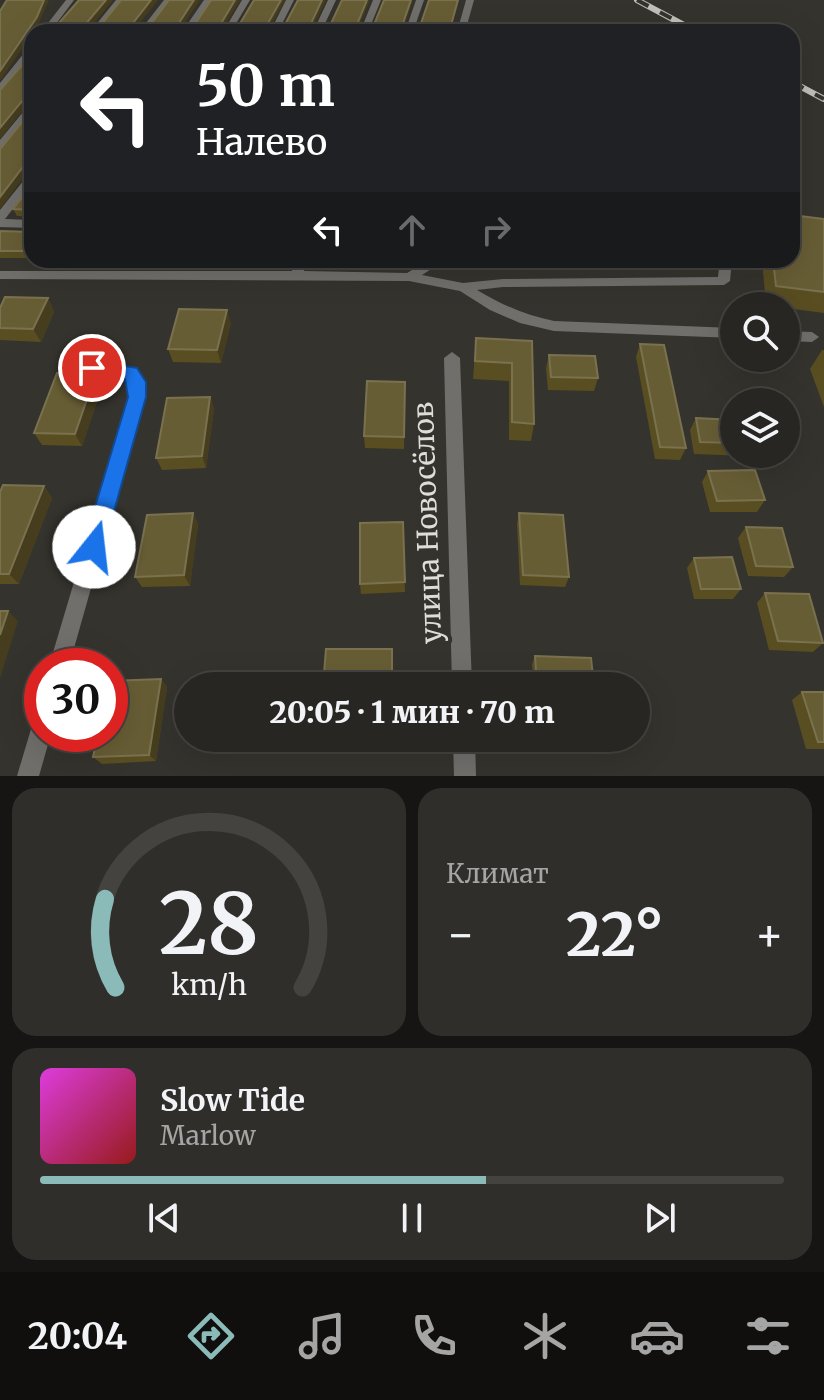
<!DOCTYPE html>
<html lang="ru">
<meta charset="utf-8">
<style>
:root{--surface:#282622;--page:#302e2a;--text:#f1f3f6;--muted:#a5a5a5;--line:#444340;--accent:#8bbbb9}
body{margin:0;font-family:Merriweather,serif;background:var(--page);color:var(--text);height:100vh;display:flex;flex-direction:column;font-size:30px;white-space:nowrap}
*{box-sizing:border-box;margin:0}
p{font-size:26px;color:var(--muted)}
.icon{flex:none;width:44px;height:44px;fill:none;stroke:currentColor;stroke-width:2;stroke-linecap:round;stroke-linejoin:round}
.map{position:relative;height:776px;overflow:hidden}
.drawer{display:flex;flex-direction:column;gap:12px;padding:12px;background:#161513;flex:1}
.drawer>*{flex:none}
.banner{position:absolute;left:24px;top:24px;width:776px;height:244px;border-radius:24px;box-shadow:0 8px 32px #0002,0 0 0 2px var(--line);background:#202124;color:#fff;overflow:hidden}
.fabs{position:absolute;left:720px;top:292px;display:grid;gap:16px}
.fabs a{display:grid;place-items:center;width:80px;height:80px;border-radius:50%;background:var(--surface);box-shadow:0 8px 32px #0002,0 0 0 2px var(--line);font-size:40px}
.speed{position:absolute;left:24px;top:648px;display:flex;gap:16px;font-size:40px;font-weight:700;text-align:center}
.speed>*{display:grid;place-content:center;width:104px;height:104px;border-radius:50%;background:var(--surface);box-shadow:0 8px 32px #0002,0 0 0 2px var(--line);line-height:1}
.speed .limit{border:12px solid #d22;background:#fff;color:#111}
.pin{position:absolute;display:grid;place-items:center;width:68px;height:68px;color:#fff;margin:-34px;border:4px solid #fff;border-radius:50%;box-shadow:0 2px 8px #0007}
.me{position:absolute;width:88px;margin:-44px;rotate:16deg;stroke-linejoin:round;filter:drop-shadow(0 0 6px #0008)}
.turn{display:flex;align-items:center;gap:28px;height:168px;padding:0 40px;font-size:36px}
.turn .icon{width:104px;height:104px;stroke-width:2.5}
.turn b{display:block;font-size:56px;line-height:68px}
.lanes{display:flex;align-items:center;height:76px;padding:0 40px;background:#0003;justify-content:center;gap:40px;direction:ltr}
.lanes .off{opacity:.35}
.big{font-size:60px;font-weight:800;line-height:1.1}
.drawer .widget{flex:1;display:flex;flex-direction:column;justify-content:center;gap:12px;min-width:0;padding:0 28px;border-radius:24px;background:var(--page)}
.drawer .dial{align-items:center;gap:0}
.dial svg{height:208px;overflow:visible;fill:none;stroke:var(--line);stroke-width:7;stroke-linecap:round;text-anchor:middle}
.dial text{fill:var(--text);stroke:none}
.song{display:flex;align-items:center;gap:24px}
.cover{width:96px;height:96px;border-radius:12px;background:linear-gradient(135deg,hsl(300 70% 55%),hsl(0 70% 35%))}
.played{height:8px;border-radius:4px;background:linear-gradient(90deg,var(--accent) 60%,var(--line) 60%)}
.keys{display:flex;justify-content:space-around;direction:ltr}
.heat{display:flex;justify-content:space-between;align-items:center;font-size:44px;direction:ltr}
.drawer .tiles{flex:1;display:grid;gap:12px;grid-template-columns:1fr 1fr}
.widget:last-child{grid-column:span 2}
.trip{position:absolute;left:174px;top:672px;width:476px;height:80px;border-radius:40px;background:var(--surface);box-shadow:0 8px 32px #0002,0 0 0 2px var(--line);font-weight:800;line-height:80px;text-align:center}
.dock{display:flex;height:128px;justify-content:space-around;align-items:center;background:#100f0e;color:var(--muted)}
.dock .icon{width:56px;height:56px}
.dock .on{color:var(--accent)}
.dock b{font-size:36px;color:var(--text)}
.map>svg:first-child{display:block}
</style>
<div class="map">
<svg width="824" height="776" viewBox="0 0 824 776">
<rect width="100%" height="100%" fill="#35332d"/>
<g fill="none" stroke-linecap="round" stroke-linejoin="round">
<!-- service -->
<g fill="#716f6c" fill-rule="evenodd">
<polygon points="66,0 74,0 50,32 41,32"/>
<polygon points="116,0 124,0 99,32 90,32"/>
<polygon points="164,0 172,0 148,32 139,32"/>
<polygon points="204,0 212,0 190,32 182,32"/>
<polygon points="242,0 250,0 231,32 223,32"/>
<polygon points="286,0 294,0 278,32 270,32"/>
<polygon points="328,0 336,0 321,32 313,32"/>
<polygon points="373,0 381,0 368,32 360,32"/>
<polygon points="416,0 424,0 413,32 405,32"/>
<polygon points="466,0 474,0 465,32 457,32"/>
<polygon points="32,46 32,55 3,91 0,92 0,83 29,47"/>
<polygon points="32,105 32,114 4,149 0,150 0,140 28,106"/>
<polygon points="32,174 32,184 5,219 32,220 32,228 0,227 0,210 28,175"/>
<path d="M293 260H305L304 271 407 273 429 260H445L422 275 463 283 503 279 718 277 720 260H732L730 281 724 285 503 287 477 290C502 305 525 315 554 321L734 328V338L554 331 520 323 490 310 460 291 409 281 0 279V271H292Z"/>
<polygon points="786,331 812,332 819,337 812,342 786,341"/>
<path d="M68 362 135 369C143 379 148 389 142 401H132L130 383 126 378 63 371 61 367 63 363Z"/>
</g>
<!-- minor -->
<g fill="#716f6c" fill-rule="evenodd">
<polygon points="452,352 460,358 472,686 452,686 444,358"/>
<polygon points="137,391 143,392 145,397 69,666 49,666 129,397 131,392"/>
<polygon points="42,716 42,734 51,734 39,776 17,776 34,719"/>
<polygon points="453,738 475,738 476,776 454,776"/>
</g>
<!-- rail casing -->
<g stroke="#c0bfba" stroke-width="6">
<g id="rail">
<polyline points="637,0 697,32"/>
<polyline points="792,82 824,99"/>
</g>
</g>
<!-- rail -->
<use href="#rail" stroke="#35332d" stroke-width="4" stroke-dasharray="13" stroke-linecap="butt"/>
</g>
<!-- wall -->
<g fill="#594e22">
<polygon points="32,184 32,217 17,216 13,209"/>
<polygon points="824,219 824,313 786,308 786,306 766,305 762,260 792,260"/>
<polygon points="0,231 32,232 32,258 0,258"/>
<polygon points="48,298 54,312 41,342 0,340 0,308"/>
<polygon points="231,323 221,363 173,362 168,349"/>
<polygon points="476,338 532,341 534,424 531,441 509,440 509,381 473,379"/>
<polygon points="640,344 686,448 680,460 655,459 636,357"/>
<polygon points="822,350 824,350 824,407 810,369"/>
<polygon points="549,355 598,378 594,391 548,390 546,368"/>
<polygon points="96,373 102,386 82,446 42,445 34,433"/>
<polygon points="405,382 404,449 365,448 364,436"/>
<polygon points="210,397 214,409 206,468 162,470 156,458"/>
<polygon points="696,418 734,420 734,454 748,454 746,456 694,454 690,430"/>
<polygon points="708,471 765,500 757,512 710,512 702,482"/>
<polygon points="44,486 52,498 19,584 0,584 0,492"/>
<polygon points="193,513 198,524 190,586 142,587 135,577"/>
<polygon points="519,513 569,577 565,587 520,585 517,524"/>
<polygon points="403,522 405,592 361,594 360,584"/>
<polygon points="746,527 793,567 784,577 748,576 738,538"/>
<polygon points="694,558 741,589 733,599 694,599 687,568"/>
<polygon points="765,593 823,643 813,652 769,650 757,603"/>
<polygon points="535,656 594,686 533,686 532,664"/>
<polygon points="161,679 167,687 156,761 102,764 93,757"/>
<polygon points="802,692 824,692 824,749 806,749 792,700"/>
</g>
<!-- shaded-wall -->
<g fill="#453d1e">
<polygon points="44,0 49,0 39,23 33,32 32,32 32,34 0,81 0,71"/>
<polygon points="106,0 113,0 87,32 79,32"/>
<polygon points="151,0 158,0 133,32 126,32"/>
<polygon points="194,0 200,0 179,32 173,32"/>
<polygon points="235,0 240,0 221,32 216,32"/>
<polygon points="281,0 285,0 268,32 263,32"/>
<polygon points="322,0 326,0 311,32 307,32"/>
<polygon points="367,0 370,0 357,32 354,32"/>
<polygon points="411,0 413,0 402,32 400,32"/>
<polygon points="458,0 459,0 451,32 449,32"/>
<polygon points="32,89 32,99 0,139 0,128"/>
<polygon points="32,155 32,166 0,209 0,197"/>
<polygon points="48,298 54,312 41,342 33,329"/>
<polygon points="227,310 231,323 221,363 217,350"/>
<polygon points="96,373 102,386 82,446 75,434"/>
<polygon points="210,397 214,409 206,468 202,456"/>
<polygon points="44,486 52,498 19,584 9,574"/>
<polygon points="193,513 198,524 190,586 184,575"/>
<polygon points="8,611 18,621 0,678 0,635"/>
<polygon points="161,679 167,687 156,761 149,755"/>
</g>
<!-- building -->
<g fill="#675d35" stroke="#7a714f" stroke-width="2">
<polygon points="7,0 44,0 37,17 0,71 0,11"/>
<polygon points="79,0 106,0 79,32 51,32"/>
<polygon points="121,0 151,0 126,32 95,32"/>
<polygon points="169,0 194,0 173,32 145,32"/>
<polygon points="211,0 235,0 216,32 190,32"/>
<polygon points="254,0 281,0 263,32 235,32"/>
<polygon points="298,0 322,0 307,32 281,32"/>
<polygon points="342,0 367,0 354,32 327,32"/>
<polygon points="384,0 411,0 400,32 371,32"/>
<polygon points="429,0 458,0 449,32 418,32"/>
<polygon points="32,54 32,89 0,128 0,90"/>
<polygon points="32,110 32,155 0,197 0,149"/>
<polygon points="32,184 32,210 13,209"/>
<polygon points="792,215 824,219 824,292 776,286 773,260 792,260"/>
<polygon points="0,231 32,232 32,251 0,251"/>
<polygon points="5,297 48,298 33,329 0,328 0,308"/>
<polygon points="179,309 227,310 217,350 168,349"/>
<polygon points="476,338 532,341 534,424 512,422 512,363 475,361"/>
<polygon points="640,344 664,345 686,448 660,447"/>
<polygon points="549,355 595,356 598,378 551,377"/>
<polygon points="57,373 96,373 75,434 34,433"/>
<polygon points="367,381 405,382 404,437 364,436"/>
<polygon points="210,397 202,456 156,458 167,398"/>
<polygon points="696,418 734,420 734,443 700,442"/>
<polygon points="755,470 765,500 717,501 708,471"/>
<polygon points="3,485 44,486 9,574 0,574 0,492"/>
<polygon points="193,513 184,575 135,577 147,515"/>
<polygon points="519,513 563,515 569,577 523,575"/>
<polygon points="403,522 405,582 360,584 360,523"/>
<polygon points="746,527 782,528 793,567 756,566"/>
<polygon points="732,557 741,589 701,589 694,558"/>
<polygon points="765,593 809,594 823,643 778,641"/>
<polygon points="0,611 8,611 0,635"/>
<polygon points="326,649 392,649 392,686 323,686"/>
<polygon points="535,656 591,658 594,686 537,686"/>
<polygon points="161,679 149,755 93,757 98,734 110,734 110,681"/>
<polygon points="802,692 824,692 824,742 818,742"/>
</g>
<!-- route -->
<polygon fill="#1a73e8" stroke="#114b97" stroke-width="2" points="92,361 137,368 146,382 146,397 104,547 101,553 94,556 86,553 83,547 128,397 125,379 86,373 86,363"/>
<g text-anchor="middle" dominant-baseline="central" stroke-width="8" stroke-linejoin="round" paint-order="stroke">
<!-- street labels -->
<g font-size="28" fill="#deddd8" stroke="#35332d">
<text transform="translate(427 523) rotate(-92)">улица Новосёлов</text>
</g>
</g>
</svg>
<div class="fabs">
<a><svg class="icon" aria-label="search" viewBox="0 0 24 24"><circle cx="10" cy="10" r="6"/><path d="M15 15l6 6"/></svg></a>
<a><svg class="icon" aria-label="layers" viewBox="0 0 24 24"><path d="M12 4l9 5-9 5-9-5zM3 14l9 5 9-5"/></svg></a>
</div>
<div class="speed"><div class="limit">30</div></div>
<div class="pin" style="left:92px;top:368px;background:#d93025"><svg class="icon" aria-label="arrive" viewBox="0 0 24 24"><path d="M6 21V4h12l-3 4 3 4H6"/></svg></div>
<svg class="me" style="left:94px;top:547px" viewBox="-20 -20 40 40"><circle r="19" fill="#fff"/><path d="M0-13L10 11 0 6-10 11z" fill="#1a73e8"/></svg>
<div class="trip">20:05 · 1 мин · 70 m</div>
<div class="banner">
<div class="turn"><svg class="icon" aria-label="left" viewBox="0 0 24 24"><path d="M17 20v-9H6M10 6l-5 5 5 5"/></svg><div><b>50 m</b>Налево</div></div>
<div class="lanes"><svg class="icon" aria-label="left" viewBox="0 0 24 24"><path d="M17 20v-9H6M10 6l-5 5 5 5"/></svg><svg class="icon off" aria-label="ahead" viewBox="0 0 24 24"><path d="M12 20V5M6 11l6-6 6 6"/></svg><svg class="icon off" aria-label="right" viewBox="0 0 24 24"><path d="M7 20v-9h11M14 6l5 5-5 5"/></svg></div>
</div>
</div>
<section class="drawer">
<div class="tiles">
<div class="widget dial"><svg viewBox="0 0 100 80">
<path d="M14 69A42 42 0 1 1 86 69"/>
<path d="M14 69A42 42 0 0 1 10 35" stroke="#8bbbb9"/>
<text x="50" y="56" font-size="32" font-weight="700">28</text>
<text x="50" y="72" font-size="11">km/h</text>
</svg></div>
<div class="widget"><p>Климат</p>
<div class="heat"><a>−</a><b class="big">22°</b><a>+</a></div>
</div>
<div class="widget">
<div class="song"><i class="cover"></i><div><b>Slow Tide</b><p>Marlow</p></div></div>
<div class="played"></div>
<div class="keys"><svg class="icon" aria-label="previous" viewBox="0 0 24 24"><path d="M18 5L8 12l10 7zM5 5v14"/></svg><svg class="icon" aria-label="pause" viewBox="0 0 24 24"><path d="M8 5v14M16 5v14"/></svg><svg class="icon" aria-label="next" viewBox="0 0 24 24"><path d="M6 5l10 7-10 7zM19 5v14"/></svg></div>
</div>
</div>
</section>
<nav class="dock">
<b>20:04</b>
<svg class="icon on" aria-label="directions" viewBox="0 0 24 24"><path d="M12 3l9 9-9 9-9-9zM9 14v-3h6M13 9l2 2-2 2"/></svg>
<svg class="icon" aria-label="music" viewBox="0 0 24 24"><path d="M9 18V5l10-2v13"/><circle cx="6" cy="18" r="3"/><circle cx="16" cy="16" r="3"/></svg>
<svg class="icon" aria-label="phone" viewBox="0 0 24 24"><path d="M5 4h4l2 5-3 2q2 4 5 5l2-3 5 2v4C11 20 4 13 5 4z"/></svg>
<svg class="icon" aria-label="climate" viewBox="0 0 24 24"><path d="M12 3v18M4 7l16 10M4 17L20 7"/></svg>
<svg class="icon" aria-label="car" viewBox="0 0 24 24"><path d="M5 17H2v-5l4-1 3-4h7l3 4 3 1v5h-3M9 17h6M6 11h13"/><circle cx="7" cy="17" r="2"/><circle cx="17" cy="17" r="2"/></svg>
<svg class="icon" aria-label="filters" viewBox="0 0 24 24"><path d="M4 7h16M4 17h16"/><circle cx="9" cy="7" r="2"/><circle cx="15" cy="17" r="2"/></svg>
</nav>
